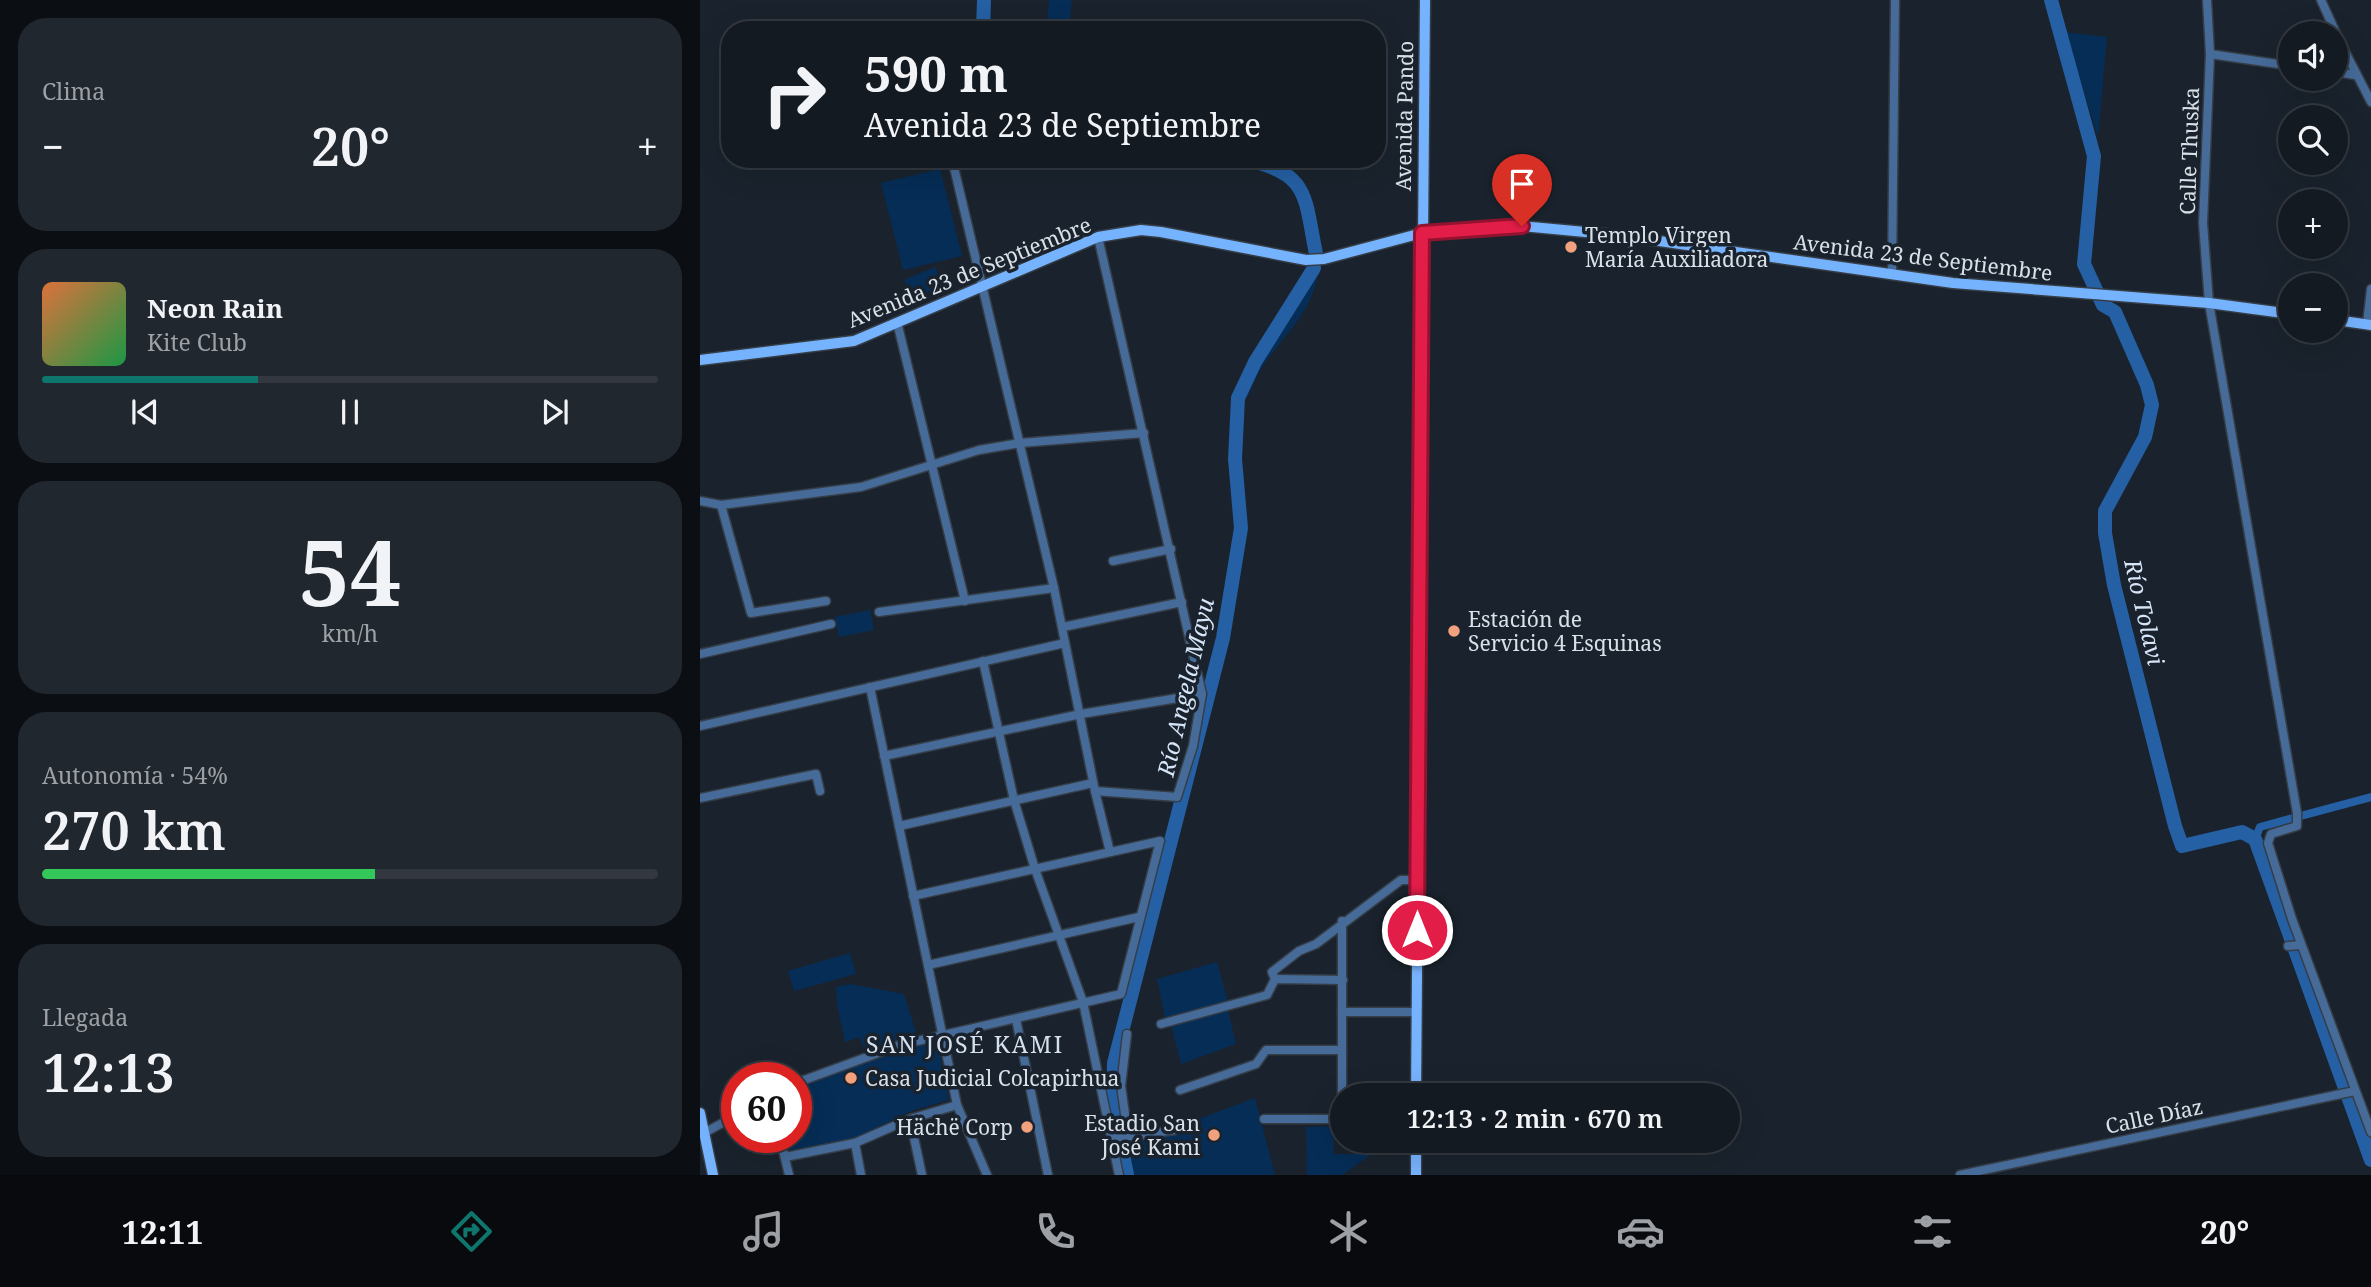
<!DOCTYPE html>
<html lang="es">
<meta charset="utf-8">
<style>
:root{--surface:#141a22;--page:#21272f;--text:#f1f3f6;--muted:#9da1a5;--line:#333840;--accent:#0f766e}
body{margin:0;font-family:"Noto Serif",serif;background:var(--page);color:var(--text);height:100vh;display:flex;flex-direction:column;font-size:26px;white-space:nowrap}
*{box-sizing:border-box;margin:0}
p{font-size:23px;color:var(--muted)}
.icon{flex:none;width:38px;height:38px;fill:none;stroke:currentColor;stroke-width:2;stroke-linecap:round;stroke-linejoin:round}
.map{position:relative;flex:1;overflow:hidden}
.sheet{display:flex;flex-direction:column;gap:18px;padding:18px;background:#0b0e13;width:700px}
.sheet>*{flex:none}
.hud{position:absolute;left:21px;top:21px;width:665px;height:147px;border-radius:28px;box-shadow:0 7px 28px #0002,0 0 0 2px var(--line);background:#141a22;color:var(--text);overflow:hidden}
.buttons{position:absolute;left:1578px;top:21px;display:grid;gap:14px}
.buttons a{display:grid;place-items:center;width:70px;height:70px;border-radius:50%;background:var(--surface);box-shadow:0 7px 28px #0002,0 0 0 2px var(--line);font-size:35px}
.speed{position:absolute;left:21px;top:1062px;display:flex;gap:14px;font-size:35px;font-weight:700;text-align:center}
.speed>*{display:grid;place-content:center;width:91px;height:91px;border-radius:50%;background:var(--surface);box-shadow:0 7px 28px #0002,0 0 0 2px var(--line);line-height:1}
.speed .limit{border:10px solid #d22;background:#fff;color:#111}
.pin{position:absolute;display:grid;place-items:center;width:60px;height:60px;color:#fff;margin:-72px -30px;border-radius:50% 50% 50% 0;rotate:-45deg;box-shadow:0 0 7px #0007}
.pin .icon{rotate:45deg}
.me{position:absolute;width:77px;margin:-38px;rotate:0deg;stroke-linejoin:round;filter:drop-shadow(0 0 5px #0008)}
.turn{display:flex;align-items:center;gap:24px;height:147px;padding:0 28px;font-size:32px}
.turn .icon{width:91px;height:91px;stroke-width:2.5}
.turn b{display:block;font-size:49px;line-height:60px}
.big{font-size:52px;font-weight:600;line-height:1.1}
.sheet .widget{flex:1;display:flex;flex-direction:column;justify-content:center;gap:10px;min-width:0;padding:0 24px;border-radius:28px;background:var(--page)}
.sheet .dial{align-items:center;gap:0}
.dial b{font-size:91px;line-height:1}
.song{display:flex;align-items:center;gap:21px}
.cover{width:84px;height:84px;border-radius:10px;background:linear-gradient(135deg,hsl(20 70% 55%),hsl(140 70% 35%))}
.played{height:7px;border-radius:4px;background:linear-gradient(90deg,var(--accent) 35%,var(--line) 35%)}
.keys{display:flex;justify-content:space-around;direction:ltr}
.heat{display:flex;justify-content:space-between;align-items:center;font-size:38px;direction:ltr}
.charge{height:10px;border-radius:5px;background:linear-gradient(90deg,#34c759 54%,var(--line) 0)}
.trip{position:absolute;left:630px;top:1083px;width:410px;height:70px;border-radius:35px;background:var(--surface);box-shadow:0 7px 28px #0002,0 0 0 2px var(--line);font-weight:600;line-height:70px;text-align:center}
.dock{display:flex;height:112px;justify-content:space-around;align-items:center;background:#080a0e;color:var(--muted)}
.dock .icon{width:49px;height:49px}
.dock .on{color:var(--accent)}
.dock b{font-size:32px;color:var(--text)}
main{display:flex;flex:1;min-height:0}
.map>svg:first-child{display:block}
</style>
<main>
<section class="sheet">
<div class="widget"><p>Clima</p>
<div class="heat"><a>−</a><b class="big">20°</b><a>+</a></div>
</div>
<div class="widget">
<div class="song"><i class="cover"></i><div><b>Neon Rain</b><p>Kite Club</p></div></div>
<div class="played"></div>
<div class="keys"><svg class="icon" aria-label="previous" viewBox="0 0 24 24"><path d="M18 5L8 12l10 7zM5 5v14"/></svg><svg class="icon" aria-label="pause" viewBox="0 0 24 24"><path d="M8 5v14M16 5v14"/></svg><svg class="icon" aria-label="next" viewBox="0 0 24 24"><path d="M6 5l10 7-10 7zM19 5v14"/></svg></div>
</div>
<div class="widget dial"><b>54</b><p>km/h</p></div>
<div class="widget"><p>Autonomía · 54%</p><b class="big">270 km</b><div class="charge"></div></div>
<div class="widget"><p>Llegada</p><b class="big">12:13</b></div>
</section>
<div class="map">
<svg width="1671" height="1175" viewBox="0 0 1671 1175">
<rect width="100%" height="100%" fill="#1a232d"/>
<!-- green -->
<g fill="#062d56">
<polygon points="349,0 372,0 369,26 347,24"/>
<polygon points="1365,32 1407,37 1398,137"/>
<polygon points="240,169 262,256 203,270 181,183"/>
<polygon points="235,267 244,285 213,299 204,280"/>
<path d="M618 267C617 307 586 333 565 363 557 374 552 387 547 398 547 366 601 300 618 267Z"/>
<polygon points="170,610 174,630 139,637 135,617"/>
<polygon points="150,953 156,974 94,991 88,971"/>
<polygon points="517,962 528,1002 465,1018 457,979"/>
<polygon points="150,984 204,994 217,1036 165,1052 160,1037 145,1042 137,1004 136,987"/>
<polygon points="528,1010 536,1044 481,1064 471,1025"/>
<polygon points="237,1041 249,1100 211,1111 153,1139 92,1151 85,1138 96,1138 96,1088 202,1048"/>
<polygon points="555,1098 575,1175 422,1175 415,1141 482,1130 482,1125"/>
<polygon points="633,1126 634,1154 663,1154 663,1141 676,1141 676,1151 642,1175 607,1175 606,1127"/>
</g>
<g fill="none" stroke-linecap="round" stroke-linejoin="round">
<!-- canal -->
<polyline stroke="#2560a4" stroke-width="8" points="1555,839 1560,827 1671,797"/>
<!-- river -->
<g stroke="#2560a4" stroke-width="14">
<polyline points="1351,0 1394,156 1384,264 1403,305 1415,312 1447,385 1452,405 1445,437 1405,511 1405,533 1414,585 1475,826 1482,846 1542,832 1555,839 1671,1160"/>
<polyline points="283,30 284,0"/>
<path d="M543 159C610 173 604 195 616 254"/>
<polyline points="419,1128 413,1097 414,1063 523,638 541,528 535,459 538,398 555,362 614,268"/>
<polyline points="421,1144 427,1175"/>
</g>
<!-- minor casing -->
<g stroke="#353d47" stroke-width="11">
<g id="minor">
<polyline points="1507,0 1510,54 1503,223 1509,303 1597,813 1597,826 1571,834 1568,843 1592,919 1671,1132"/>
<polyline points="1621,0 1636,33"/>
<polyline points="1636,34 1671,102"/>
<polyline points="1510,54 1591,66"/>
<polyline points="1636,72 1655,75"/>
<polyline points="252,159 354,588 395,791 410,852"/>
<polyline points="1192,275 1195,0"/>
<polyline points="197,322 265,601"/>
<polyline points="1667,324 1671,289"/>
<polyline points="0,501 21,505 161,487 279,450 320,443 444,433"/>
<polyline points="21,505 51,613 126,601"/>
<polyline points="413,561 471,549"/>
<polyline points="179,612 354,588"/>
<polyline points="363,627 482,602"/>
<polyline points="0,654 131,624"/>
<polyline points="283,661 314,800 335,869 383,1002 419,1175"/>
<polyline points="170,687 257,1105 287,1175"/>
<polyline points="0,726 365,643"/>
<polyline points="184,756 381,714 502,694"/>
<polyline points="395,791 477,797 493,746 502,694 398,237"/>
<polyline points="0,798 116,774 120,791"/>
<polyline points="199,826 393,783"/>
<polyline points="1588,946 1601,945"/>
<polyline points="228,965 439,917"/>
<polyline points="575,979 572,972 599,951 616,944 701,880 717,880"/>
<polyline points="642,1012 716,1012"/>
<polyline points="316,1019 348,1175"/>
<polyline points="461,1024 567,995 575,979 643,980"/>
<polyline points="427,1034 421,1086 428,1135"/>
<polyline points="96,1083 200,1045 421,994 460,841 213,896"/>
<polyline points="480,1090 556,1064 566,1050 642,1050"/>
<polyline points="210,1119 222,1175"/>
<polyline points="564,1119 642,1119"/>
<polyline points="642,1119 642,921"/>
<polyline points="4,1133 37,1115"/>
<polyline points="80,1138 89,1175"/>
<polyline points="411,1139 475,1130"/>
<polyline points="155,1143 161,1175"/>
<polyline points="85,1157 155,1143 210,1119 257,1105"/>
<polyline points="1260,1175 1655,1091"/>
</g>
</g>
<!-- major casing -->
<g stroke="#353d47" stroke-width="13">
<g id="major">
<polyline points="1636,320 1671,325"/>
<polyline points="0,360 154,341 398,237 441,230 461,232 606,260 624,259 722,233 822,226 917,235 1253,283 1509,303 1591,314"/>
<polyline points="716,1096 725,0"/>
<polyline points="0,1113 13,1175"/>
<polyline points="716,1141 716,1175"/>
</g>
</g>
<!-- minor -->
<use href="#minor" stroke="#466b98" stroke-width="8"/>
<!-- major -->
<use href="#major" stroke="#76b3fe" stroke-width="10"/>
</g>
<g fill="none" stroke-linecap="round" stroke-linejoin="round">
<!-- route casing -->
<g stroke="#92132f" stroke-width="18">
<polyline id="route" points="717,930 722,233 822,226"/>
</g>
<!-- route -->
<use href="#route" stroke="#e11d48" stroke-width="12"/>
</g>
<!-- markers -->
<g fill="#f2a17e" stroke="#1a232d" stroke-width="2.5">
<circle cx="871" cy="247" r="7"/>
<circle cx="754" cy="631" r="7"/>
<circle cx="151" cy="1078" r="7"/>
<circle cx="327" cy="1127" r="7"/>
<circle cx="514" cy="1135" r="7"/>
</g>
<g text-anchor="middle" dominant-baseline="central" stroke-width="7" stroke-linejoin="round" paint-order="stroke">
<!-- street labels -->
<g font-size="21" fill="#dae0e7" stroke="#1a232d">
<text transform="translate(704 116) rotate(-89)">Avenida Pando</text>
<text transform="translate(1489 151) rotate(-88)">Calle Thuska</text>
<text transform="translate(1223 257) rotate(7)">Avenida 23 de Septiembre</text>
<text transform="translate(269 272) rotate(-22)">Avenida 23 de Septiembre</text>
<text transform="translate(1454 1116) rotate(-12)">Calle Díaz</text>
</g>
<!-- poi labels -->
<g font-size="21" fill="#dae0e7" stroke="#1a232d" text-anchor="start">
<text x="885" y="235">Templo Virgen<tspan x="885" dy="24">María Auxiliadora</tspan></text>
<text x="768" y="619">Estación de<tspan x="768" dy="24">Servicio 4 Esquinas</tspan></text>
<text x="165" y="1078">Casa Judicial Colcapirhua</text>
<text x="500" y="1123" text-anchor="end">Estadio San<tspan x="500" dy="24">José Kami</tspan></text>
<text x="313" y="1127" text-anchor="end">Hächë Corp</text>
</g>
<!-- water labels -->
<g font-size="23" font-style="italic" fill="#d6e5f8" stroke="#1a232d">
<text transform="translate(1445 612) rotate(77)">Río Tolavi</text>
<text transform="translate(485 687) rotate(-77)">Río Angela Mayu</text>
</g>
<!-- neighbourhood labels -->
<g font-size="23" letter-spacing="2" fill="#d5e1ef" stroke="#1a232d">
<text x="265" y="1044">SAN JOSÉ KAMI</text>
</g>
</g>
</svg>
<div class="buttons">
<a><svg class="icon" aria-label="sound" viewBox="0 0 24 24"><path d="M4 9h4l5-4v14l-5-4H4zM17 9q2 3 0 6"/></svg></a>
<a><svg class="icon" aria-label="search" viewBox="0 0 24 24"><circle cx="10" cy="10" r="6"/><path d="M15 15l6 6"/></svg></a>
<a>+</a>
<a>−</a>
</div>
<div class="speed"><div class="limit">60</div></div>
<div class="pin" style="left:822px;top:226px;background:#d93025"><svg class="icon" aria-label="arrive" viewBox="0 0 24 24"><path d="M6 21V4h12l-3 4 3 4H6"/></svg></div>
<svg class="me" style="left:717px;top:930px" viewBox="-20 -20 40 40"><circle r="17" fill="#e11d48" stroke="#fff" stroke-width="3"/><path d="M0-11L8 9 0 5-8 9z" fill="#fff"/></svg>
<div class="trip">12:13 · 2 min · 670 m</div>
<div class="hud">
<div class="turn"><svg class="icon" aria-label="right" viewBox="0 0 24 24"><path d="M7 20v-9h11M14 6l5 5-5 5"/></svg><div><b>590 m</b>Avenida 23 de Septiembre</div></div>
</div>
</div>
</main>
<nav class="dock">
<b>12:11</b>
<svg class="icon on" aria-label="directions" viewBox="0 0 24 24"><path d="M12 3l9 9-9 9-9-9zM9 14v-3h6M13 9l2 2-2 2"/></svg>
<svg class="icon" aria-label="music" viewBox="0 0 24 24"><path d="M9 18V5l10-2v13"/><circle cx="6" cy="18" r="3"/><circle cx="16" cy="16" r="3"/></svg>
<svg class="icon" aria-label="phone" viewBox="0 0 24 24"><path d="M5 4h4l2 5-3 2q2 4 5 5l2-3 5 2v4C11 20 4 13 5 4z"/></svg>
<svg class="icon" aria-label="climate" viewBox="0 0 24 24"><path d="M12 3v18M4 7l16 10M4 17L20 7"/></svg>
<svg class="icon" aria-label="car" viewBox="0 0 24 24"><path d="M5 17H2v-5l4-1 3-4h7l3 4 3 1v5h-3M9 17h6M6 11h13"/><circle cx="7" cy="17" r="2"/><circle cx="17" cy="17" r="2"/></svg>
<svg class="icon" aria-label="filters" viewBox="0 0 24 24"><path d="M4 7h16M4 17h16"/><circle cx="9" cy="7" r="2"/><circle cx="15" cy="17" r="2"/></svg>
<b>20°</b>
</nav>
